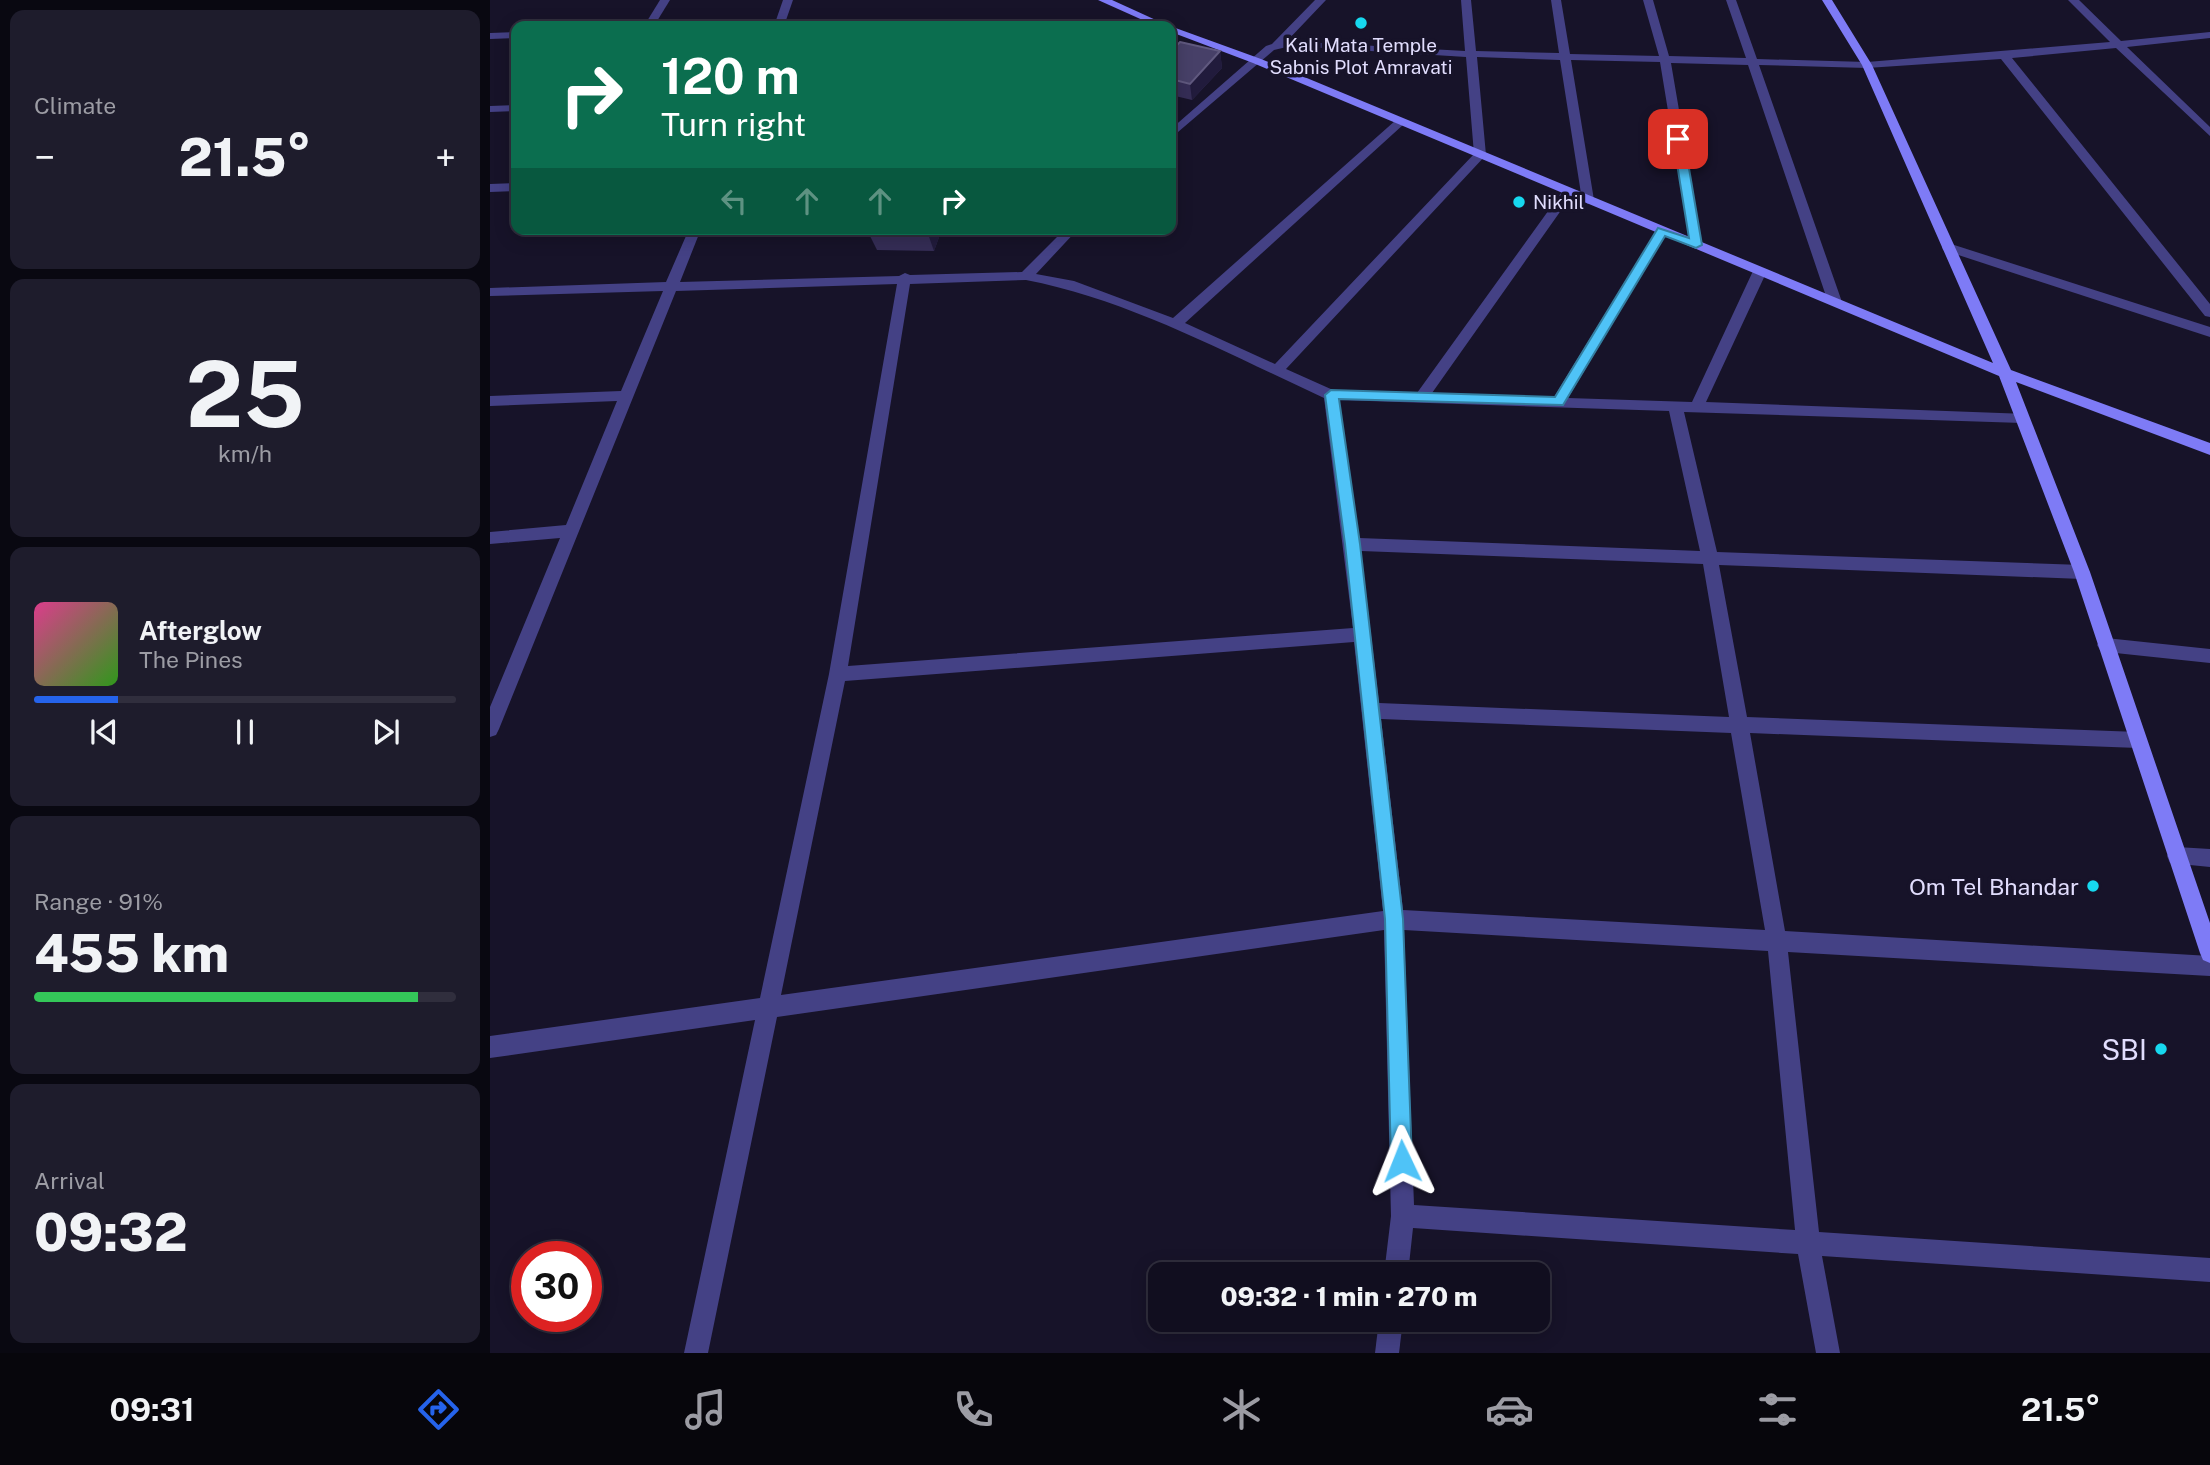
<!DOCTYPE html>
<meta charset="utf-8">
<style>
:root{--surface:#110e1f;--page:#1e1c2c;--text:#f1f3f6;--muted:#9c9ca4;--line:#302e3d;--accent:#2563eb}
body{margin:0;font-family:"Public Sans",sans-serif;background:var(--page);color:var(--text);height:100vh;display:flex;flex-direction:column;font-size:26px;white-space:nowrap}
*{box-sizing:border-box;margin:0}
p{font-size:23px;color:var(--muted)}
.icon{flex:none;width:38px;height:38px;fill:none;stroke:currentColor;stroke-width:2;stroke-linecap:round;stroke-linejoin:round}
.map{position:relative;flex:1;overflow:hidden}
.side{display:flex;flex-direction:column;gap:10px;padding:10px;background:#090811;width:490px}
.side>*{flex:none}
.hud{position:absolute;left:21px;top:21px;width:665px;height:214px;border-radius:14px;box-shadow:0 4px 18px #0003,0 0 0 2px var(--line);background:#0b6e4f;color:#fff;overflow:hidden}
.speed{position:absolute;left:21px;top:1241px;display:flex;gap:14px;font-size:35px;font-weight:700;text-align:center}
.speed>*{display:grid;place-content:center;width:91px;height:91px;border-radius:50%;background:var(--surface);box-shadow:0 4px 18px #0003,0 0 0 2px var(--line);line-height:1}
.speed .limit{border:10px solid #d22;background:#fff;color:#111}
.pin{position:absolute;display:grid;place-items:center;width:60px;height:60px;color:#fff;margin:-30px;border-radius:14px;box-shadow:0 4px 10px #0006}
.me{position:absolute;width:77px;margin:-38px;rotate:358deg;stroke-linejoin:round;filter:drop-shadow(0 0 5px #0008)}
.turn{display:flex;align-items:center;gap:24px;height:147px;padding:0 35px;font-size:32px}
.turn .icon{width:91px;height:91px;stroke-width:2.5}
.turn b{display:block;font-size:49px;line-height:60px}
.lanes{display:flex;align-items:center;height:66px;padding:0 35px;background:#0003;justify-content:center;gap:35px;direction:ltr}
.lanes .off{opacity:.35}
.big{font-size:52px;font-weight:800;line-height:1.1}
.side .card{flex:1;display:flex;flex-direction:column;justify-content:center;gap:10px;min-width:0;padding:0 24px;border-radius:14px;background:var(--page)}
.side .dial{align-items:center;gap:0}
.dial b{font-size:91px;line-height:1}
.song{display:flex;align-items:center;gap:21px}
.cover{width:84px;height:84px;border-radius:10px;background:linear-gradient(135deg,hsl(330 70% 55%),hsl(110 70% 35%))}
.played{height:7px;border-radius:4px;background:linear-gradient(90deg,var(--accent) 20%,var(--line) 20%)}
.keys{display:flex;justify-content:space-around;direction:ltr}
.heat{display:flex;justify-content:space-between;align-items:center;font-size:38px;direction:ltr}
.charge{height:10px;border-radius:5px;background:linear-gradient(90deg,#34c759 91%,var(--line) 0)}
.trip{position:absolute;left:658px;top:1262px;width:402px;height:70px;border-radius:14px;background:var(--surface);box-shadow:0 4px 18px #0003,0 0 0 2px var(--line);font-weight:800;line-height:70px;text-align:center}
.menu{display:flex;height:112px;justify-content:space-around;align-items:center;background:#07060c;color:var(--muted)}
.menu .icon{width:49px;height:49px}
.menu .active{color:var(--accent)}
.menu b{font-size:32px;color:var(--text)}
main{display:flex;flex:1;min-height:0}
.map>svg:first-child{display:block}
</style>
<main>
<section class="side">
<div class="card"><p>Climate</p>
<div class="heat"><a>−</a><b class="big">21.5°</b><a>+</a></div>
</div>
<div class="card dial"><b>25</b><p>km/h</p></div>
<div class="card">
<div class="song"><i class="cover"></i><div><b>Afterglow</b><p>The Pines</p></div></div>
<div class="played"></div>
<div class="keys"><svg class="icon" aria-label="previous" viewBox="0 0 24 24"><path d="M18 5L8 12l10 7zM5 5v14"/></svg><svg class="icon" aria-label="pause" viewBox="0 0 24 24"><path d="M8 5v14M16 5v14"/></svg><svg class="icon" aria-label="next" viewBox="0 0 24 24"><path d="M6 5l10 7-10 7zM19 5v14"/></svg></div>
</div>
<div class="card"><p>Range · 91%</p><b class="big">455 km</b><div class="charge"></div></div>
<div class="card"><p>Arrival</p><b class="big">09:32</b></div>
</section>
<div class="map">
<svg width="1720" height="1353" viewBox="0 0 1720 1353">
<rect width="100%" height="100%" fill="#171329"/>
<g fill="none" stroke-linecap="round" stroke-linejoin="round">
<!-- street -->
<g fill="#444185" fill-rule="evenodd">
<polygon points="170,0 180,0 164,26 154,26"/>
<polygon points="293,0 303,0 294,26 284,26"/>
<path d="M825 0H836L797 41 975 51 971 0H981L986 51 1069 53 1061 0H1071L1080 54 1169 56 1153 0H1163L1179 56 1256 58 1236 0H1246L1267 59 1377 62 1620 42 1578 0H1589L1631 41 1720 32V38L1637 47 1720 127V136L1626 48 1522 58 1720 304V317L1715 316 1511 59 1377 68 1269 65 1352 302 1345 306 1338 302 1258 65 1181 63 1212 245 1206 249 1200 245 1170 62 1081 60 1104 200 1098 204 1092 200 1070 60 987 57 996 155 796 369 843 390 927 393 1074 189 1078 188 1084 192 942 393 1064 397 1166 231 1172 227 1178 231 1078 398 1202 402 1263 271 1270 267 1277 271 1216 402 1537 414V422L1532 423 1194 412 1227 552 1592 565 1600 572 1592 579 1229 565 1257 717 1648 732 1654 734 1657 740 1654 746 1648 748 1260 733 1295 931 1720 956V976L1298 952 1329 1232 1720 1258V1282L1332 1256 1350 1353H1326L1308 1254 923 1228 918 1274H894L901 1216 894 930 287 1017 218 1353H194L265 1020 0 1058V1036L270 998 339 674 407 284 186 291 9 729 6 735 0 737V707L70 538 0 544V532L76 525 127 401 0 406V396L131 391 173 291 0 296V288L176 282 199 229H211L190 282 409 276 415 273 420 275 532 272 575 229H588L546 274 584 281 683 318 906 120H914V124L695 323 785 364 984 154 976 57 801 46 784 50 681 138V129L776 46 782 44ZM536 280C640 300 738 354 834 398L863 628 358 666 420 284ZM849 400 1179 411 1210 551 869 538ZM871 551 1213 564 1239 717 889 703ZM864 642 893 911 291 995 355 681ZM891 719 1241 733 1275 930 913 910ZM914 930 1278 951 1305 1230 924 1205Z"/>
<polygon points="668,21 672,22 672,26 504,26 509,23"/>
<polygon points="26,32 26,38 0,39 0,33"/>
<polygon points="26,105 26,111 0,112 0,106"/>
<polygon points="26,183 26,191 0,192 0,184"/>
<polygon points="1458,243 1720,327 1720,337 1453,250 1452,247"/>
<polygon points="1616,638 1720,649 1720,663 1616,652 1610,650 1607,645 1610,640"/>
<polygon points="1687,847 1720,849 1720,867 1680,863 1677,856 1680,849"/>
<polygon points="889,1320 913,1320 909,1353 885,1353"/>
</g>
<!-- secondary -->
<g fill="#7e7bf6" fill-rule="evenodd">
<polygon points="608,0 622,0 679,26 666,26"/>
<polygon points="1332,0 1342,0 1382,65 1521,370 1720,443 1720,455 1526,382 1600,572 1720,923 1720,963 1713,960 1710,953 1584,572 1509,376 763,63 681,32 680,26 771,59 1503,363 1372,65"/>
</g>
</g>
<!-- wall -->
<g fill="#352d56">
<polygon points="681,51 730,51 732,68 702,100 681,95"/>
<polygon points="381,229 452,229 444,251 387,250 379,234"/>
</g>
<!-- shaded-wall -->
<g fill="#211b3c">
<polygon points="730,51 732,68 702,100 700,84"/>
<polygon points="439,229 452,229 444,251 438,234"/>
</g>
<!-- building -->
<g fill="#474068" stroke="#60597f" stroke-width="2">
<polygon points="690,42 730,51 700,84 681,79 681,51"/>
<polygon points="381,229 439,229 438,234 379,234"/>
</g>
<!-- route -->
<polygon fill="#4fc3f7" stroke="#337fa1" stroke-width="2" points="1188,136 1194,139 1212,245 1206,248 1175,236 1073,405 849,399 870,544 913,919 922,1161 919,1169 912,1172 904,1169 901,1161 895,919 855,544 835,395 841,390 1065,397 1168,228 1199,238 1183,139"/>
<!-- markers -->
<g fill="#17d8ef" stroke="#171329" stroke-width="2.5">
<circle cx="871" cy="23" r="7"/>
<circle cx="1029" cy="202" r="7"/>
<circle cx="1603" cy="886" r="7"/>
<circle cx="1671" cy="1049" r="7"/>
</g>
<g text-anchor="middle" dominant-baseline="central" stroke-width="7" stroke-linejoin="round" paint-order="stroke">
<!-- far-poi labels -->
<g font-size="19" fill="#e1ddfd" stroke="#171329">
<text x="871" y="45">Kali Mata Temple<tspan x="871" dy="22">Sabnis Plot Amravati</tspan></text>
<text x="1043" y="202" text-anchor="start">Nikhil</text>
</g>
<!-- poi labels -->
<g font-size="23" fill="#e1ddfd" stroke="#171329" text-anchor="end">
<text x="1589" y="886">Om Tel Bhandar</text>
</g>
<!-- near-poi labels -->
<g font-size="28" fill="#e1ddfd" stroke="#171329" text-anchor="end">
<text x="1657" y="1049">SBI</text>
</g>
</g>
</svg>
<div class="speed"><div class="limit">30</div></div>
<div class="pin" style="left:1188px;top:139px;background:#d93025"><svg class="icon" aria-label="arrive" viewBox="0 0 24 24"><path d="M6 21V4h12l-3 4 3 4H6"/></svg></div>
<svg class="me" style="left:912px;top:1161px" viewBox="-20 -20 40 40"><path d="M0-17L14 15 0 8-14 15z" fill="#4fc3f7" stroke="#fff" stroke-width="4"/></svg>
<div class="trip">09:32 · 1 min · 270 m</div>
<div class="hud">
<div class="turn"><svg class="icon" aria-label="right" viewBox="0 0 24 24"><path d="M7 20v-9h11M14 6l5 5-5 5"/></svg><div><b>120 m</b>Turn right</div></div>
<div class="lanes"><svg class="icon off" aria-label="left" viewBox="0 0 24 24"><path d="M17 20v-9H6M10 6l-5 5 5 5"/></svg><svg class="icon off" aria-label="ahead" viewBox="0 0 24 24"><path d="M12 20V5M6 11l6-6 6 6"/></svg><svg class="icon off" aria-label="ahead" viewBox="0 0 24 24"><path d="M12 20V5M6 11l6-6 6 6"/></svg><svg class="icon" aria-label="right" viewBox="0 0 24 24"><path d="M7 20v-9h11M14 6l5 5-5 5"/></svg></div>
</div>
</div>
</main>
<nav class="menu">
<b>09:31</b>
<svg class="icon active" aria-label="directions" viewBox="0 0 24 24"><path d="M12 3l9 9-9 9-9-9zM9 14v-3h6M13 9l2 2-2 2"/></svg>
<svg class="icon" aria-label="music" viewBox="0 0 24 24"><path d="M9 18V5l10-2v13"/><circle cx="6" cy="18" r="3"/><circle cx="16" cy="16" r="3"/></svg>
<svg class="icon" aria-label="phone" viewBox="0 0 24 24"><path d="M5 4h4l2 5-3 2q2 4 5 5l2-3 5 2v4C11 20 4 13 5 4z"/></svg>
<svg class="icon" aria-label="climate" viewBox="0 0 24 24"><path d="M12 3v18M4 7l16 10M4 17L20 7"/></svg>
<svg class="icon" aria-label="car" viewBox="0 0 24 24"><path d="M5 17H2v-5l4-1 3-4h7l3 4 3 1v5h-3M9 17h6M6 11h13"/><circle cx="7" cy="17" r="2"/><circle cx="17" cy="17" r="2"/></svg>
<svg class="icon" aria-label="filters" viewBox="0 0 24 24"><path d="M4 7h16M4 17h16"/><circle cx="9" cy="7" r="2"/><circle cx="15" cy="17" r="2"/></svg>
<b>21.5°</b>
</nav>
